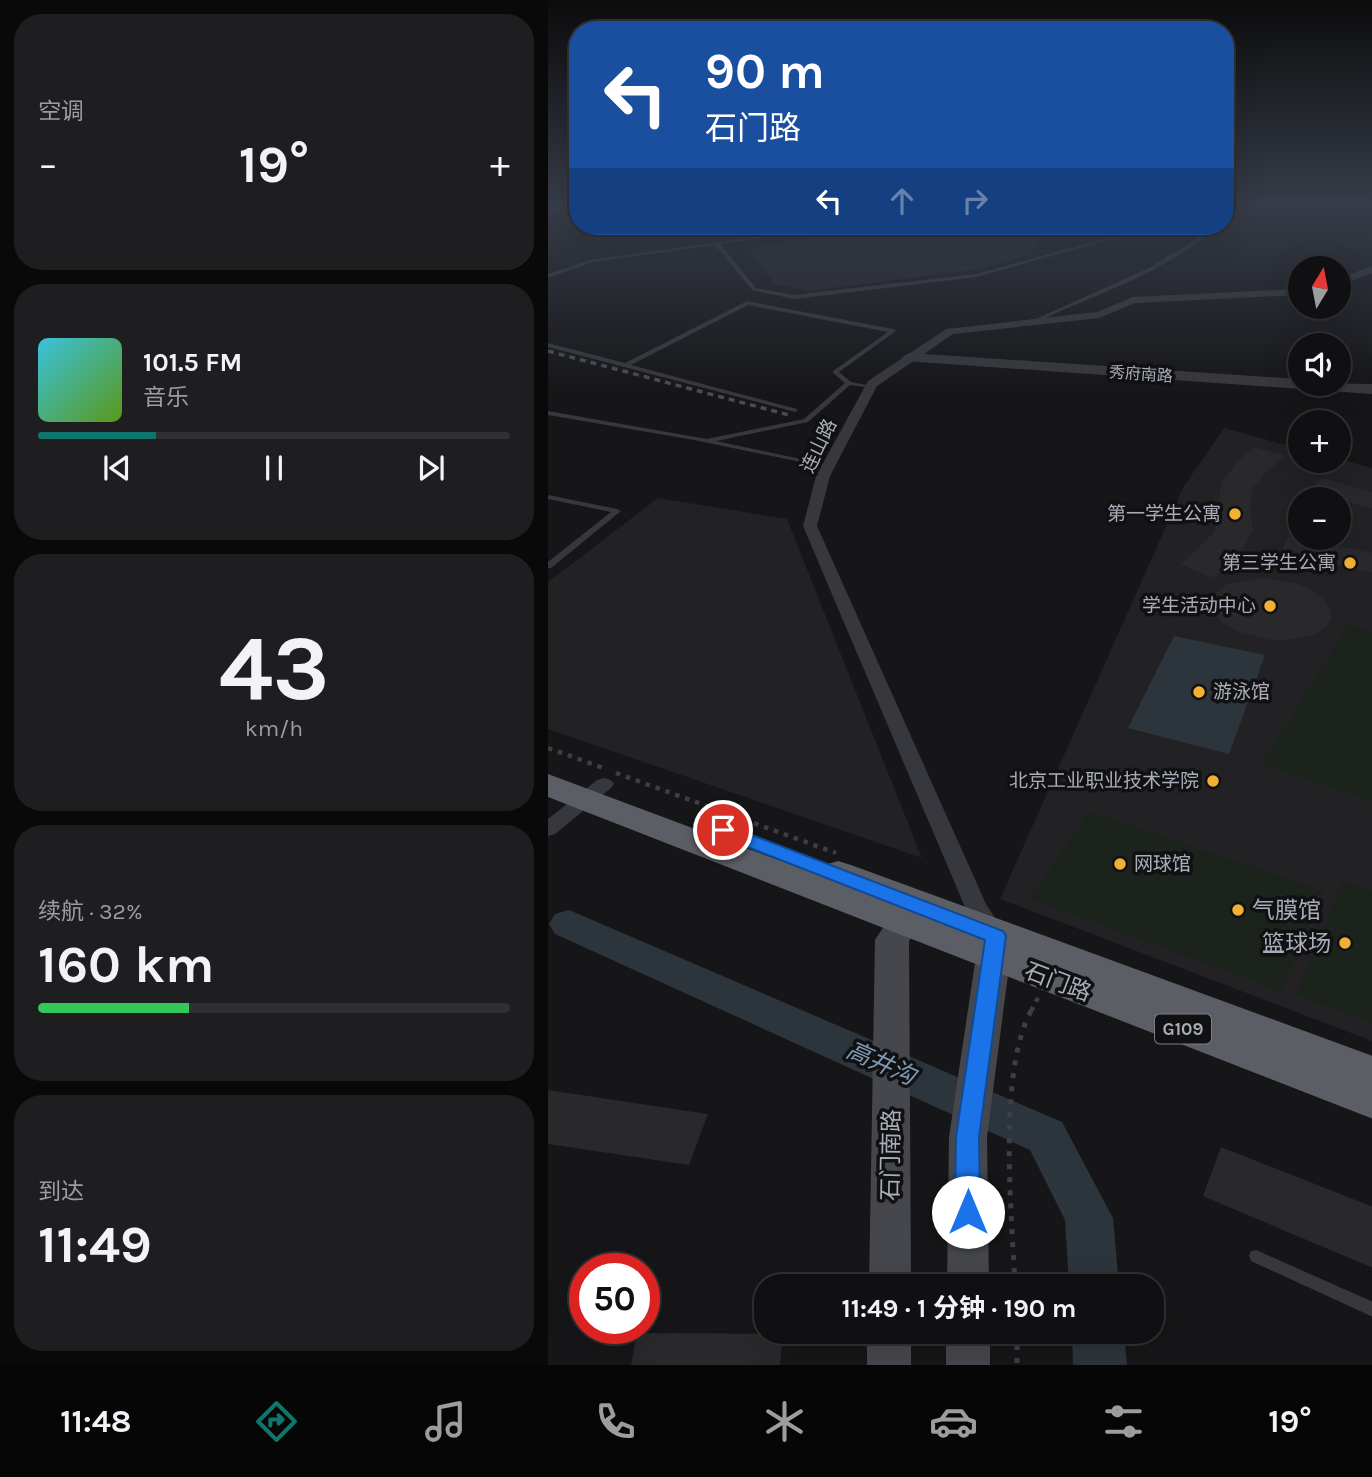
<!DOCTYPE html>
<html lang="zh">
<meta charset="utf-8">
<style>
:root{--surface:#101012;--page:#1e1e20;--text:#f1f3f6;--muted:#9c9d9f;--line:#303032;--accent:#0f766e}
body{margin:0;font-family:Karla,"Noto Sans SC",sans-serif;background:var(--page);color:var(--text);height:100vh;display:flex;flex-direction:column;font-size:26px;white-space:nowrap}
*{box-sizing:border-box;margin:0}
p{font-size:23px;color:var(--muted)}
.icon{flex:none;width:38px;height:38px;fill:none;stroke:currentColor;stroke-width:2;stroke-linecap:round;stroke-linejoin:round}
.map{position:relative;flex:1;overflow:hidden}
.panel{display:flex;flex-direction:column;gap:14px;padding:14px;background:#09090a;width:548px}
.panel>*{flex:none}
.banner{position:absolute;left:21px;top:21px;width:665px;height:214px;border-radius:28px;box-shadow:0 7px 28px #0002,0 0 0 2px var(--line);background:#1a4fa0;color:#fff;overflow:hidden}
.needle{width:46px;rotate:10deg}
.tools{position:absolute;left:740px;top:256px;display:grid;gap:14px}
.tools a{display:grid;place-items:center;width:63px;height:63px;border-radius:50%;background:var(--surface);box-shadow:0 7px 28px #0002,0 0 0 2px var(--line);font-size:35px}
.speed{position:absolute;left:21px;top:1253px;display:flex;gap:14px;font-size:35px;font-weight:700;text-align:center}
.speed>*{display:grid;place-content:center;width:91px;height:91px;border-radius:50%;background:var(--surface);box-shadow:0 7px 28px #0002,0 0 0 2px var(--line);line-height:1}
.speed .limit{border:10px solid #d22;background:#fff;color:#111}
.pin{position:absolute;display:grid;place-items:center;width:60px;height:60px;color:#fff;margin:-30px;border:4px solid #fff;border-radius:50%;box-shadow:0 2px 7px #0007}
.me{position:absolute;width:77px;margin:-38px;rotate:0deg;stroke-linejoin:round;filter:drop-shadow(0 0 5px #0008)}
.turn{display:flex;align-items:center;gap:24px;height:147px;padding:0 21px;font-size:32px}
.turn .icon{width:91px;height:91px;stroke-width:2.5}
.turn b{display:block;font-size:49px;line-height:60px}
.lanes{display:flex;align-items:center;height:66px;padding:0 21px;background:#0003;justify-content:center;gap:35px;direction:ltr}
.lanes .off{opacity:.35}
.big{font-size:52px;font-weight:700;line-height:1.1}
.panel .card{flex:1;display:flex;flex-direction:column;justify-content:center;gap:10px;min-width:0;padding:0 24px;border-radius:28px;background:var(--page)}
.panel .dial{align-items:center;gap:0}
.dial b{font-size:91px;line-height:1}
.song{display:flex;align-items:center;gap:21px}
.cover{width:84px;height:84px;border-radius:10px;background:linear-gradient(135deg,hsl(190 70% 55%),hsl(90 70% 35%))}
.played{height:7px;border-radius:4px;background:linear-gradient(90deg,var(--accent) 25%,var(--line) 25%)}
.keys{display:flex;justify-content:space-around;direction:ltr}
.heat{display:flex;justify-content:space-between;align-items:center;font-size:38px;direction:ltr}
.charge{height:10px;border-radius:5px;background:linear-gradient(90deg,#34c759 32%,var(--line) 0)}
.trip{position:absolute;left:206px;top:1274px;width:410px;height:70px;border-radius:28px;background:var(--surface);box-shadow:0 7px 28px #0002,0 0 0 2px var(--line);font-weight:700;line-height:70px;text-align:center}
.dock{display:flex;height:112px;justify-content:space-around;align-items:center;background:#060607;color:var(--muted)}
.dock .icon{width:49px;height:49px}
.dock .selected{color:var(--accent)}
.dock b{font-size:32px;color:var(--text)}
main{display:flex;flex:1;min-height:0}
.map>svg:first-child{display:block}
</style>
<main>
<section class="panel">
<div class="card"><p>空调</p>
<div class="heat"><a>−</a><b class="big">19°</b><a>+</a></div>
</div>
<div class="card">
<div class="song"><i class="cover"></i><div><b>101.5 FM</b><p>音乐</p></div></div>
<div class="played"></div>
<div class="keys"><svg class="icon" aria-label="previous" viewBox="0 0 24 24"><path d="M18 5L8 12l10 7zM5 5v14"/></svg><svg class="icon" aria-label="pause" viewBox="0 0 24 24"><path d="M8 5v14M16 5v14"/></svg><svg class="icon" aria-label="next" viewBox="0 0 24 24"><path d="M6 5l10 7-10 7zM19 5v14"/></svg></div>
</div>
<div class="card dial"><b>43</b><p>km/h</p></div>
<div class="card"><p>续航 · 32%</p><b class="big">160 km</b><div class="charge"></div></div>
<div class="card"><p>到达</p><b class="big">11:49</b></div>
</section>
<div class="map">
<svg width="825" height="1365" viewBox="0 0 825 1365">
<rect width="100%" height="100%" fill="#161618"/>
<!-- built -->
<g fill="#222225" fill-rule="evenodd">
<polygon points="305,226 501,226 484,254 431,269 261,291 226,284 200,249 295,231"/>
<path d="M676 428 752 449V460L791 459 824 468V1041L452 899 636 486ZM752 499H791V537H752Z"/>
<polygon points="110,498 239,519 374,858 0,729 0,582"/>
</g>
<!-- green -->
<g fill="#1c231d">
<polygon points="682,203 824,203 824,221 698,215 696,210"/>
<polygon points="800,625 824,632 824,802 713,765"/>
<polygon points="541,812 776,891 733,991 482,899"/>
<polygon points="794,881 824,891 824,1023 748,995"/>
</g>
<!-- water -->
<polygon fill="#2c353c" points="626,636 717,655 681,754 580,728"/>
<g fill="none" stroke-linecap="round" stroke-linejoin="round">
<!-- river -->
<g fill="#2c353c" fill-rule="evenodd">
<polygon points="21,910 514,1122 565,1218 571,1286 521,1286 517,1220 482,1150 7,934 1,924 7,914"/>
<polygon points="524,1332 576,1332 579,1365 525,1365"/>
</g>
</g>
<!-- building -->
<g fill="#29292c">
<polygon points="706,447 738,456 718,472 704,489 702,510 705,531 691,556 664,578 633,564 666,532 670,517 673,483 689,462"/>
<polygon points="774,478 825,492 825,509 761,491"/>
<polygon points="741,536 825,553 825,573 732,553"/>
<polygon points="711,578 748,583 764,590 776,600 782,610 783,620 776,629 764,636 727,641 688,631 674,622 666,612 664,601 669,592 679,584"/>
<polygon points="0,1090 160,1114 141,1165 0,1144"/>
<polygon points="673,1147 825,1207 825,1268 655,1196"/>
<polygon points="89,1333 235,1334 232,1365 83,1365"/>
</g>
<g fill="none" stroke-linecap="round" stroke-linejoin="round">
<!-- path-far1 -->
<g stroke="#3d3f44" stroke-width="4.5" stroke-dasharray="4.5 6" stroke-linecap="butt">
<polyline points="0,748 58,769"/>
<polyline points="68,773 288,853"/>
<polyline points="483,1011 491,996"/>
</g>
<!-- path -->
<g stroke="#3d3f44" stroke-width="5" stroke-dasharray="5 8" stroke-linecap="butt">
<path d="M467 1286C464 1214 449 1071 484 1009"/>
<polyline points="469,1332 469,1365"/>
</g>
<!-- service -->
<g fill="#37383d" fill-rule="evenodd">
<polygon points="265,226 270,226 257,232 172,244 208,288 246,295 428,274 600,227 628,232 626,233 600,229 428,277 246,299 204,290 167,245 44,262 0,278 0,274 43,260 256,230"/>
<path d="M664 226H669C618 273 548 294 486 323L481 322 601 268 645 241Z"/>
<polygon points="199,301 345,329 348,331 291,372 303,382 324,386 324,388 302,385 260,422 168,441 280,465 283,467 282,468 146,440 0,415 0,411 159,439 256,419 297,383 285,373 285,371 340,332 200,305 83,365 249,409 249,411 247,412 0,347 0,343 77,363"/>
<polygon points="0,495 69,509 73,511 3,568 0,568 0,562 63,512 0,499"/>
<polygon points="708,1250 825,1302 825,1317 703,1261 701,1256 703,1251"/>
</g>
<!-- minor -->
<g fill="#37383d" fill-rule="evenodd">
<polygon points="30,206 30,212 0,214 0,208"/>
<polygon points="825,266 825,273 791,285 791,278"/>
<path d="M752 289V295L587 303 551 318 405 334 329 386 282 476 269 526 438 904 455 930 452 936C434 941 425 921 417 907L255 526 268 476 320 381 398 329 549 312 585 297Z"/>
<polygon points="56,778 63,780 66,784 63,788 7,834 0,836 0,819 49,780"/>
</g>
<!-- tertiary -->
<polygon fill="#37383d" fill-rule="evenodd" points="362,353 752,379 752,383 825,384 825,394 357,361 354,358 357,355"/>
<!-- secondary -->
<g fill="#45474d" fill-rule="evenodd">
<polygon points="367,892 378,896 383,904 361,941 363,1286 321,1286 327,940 356,896"/>
<polygon points="448,924 460,927 465,936 439,1137 441,1286 399,1286 401,1137 431,936 436,927"/>
<rect x="319" y="1332" width="44" height="33"/>
<rect x="398" y="1332" width="44" height="33"/>
</g>
<!-- trunk -->
<polygon fill="#5b5e65" fill-rule="evenodd" points="0,774 273,876 277,865 290,861 303,865 825,1056 825,1119 0,797"/>
<!-- rail -->
<polyline stroke="#4a4c52" stroke-width="3.5" stroke-dasharray="6 5" stroke-linecap="butt" points="0,351 241,415"/>
</g>
<!-- sky -->
<linearGradient id="sky" x2="0" y2="1"><stop stop-color="#0c0c0d"/><stop offset="0.52" stop-color="#363c48"/><stop offset="1" stop-color="#363c48" stop-opacity="0"/></linearGradient>
<rect width="825" height="394" fill="url(#sky)"/>
<!-- route -->
<polygon fill="#1a73e8" stroke="#114b97" stroke-width="2" points="175,824 455,931 458,936 431,1137 432,1212 428,1220 420,1223 411,1220 407,1212 408,1137 437,940 169,835 166,830 169,826"/>
<!-- markers -->
<g fill="#f2b134" stroke="#111113" stroke-width="2.5">
<circle cx="687" cy="514" r="7"/>
<circle cx="802" cy="563" r="7"/>
<circle cx="722" cy="606" r="7"/>
<circle cx="651" cy="692" r="7"/>
<circle cx="665" cy="781" r="7"/>
<circle cx="572" cy="864" r="7"/>
<circle cx="690" cy="910" r="7"/>
<circle cx="797" cy="943" r="7"/>
</g>
<g text-anchor="middle" dominant-baseline="central" stroke-width="7" stroke-linejoin="round" paint-order="stroke">
<!-- far-street labels -->
<g font-size="16" fill="#a8adb8" stroke="#111113">
<text transform="translate(593 374) rotate(4)">秀府南路</text>
</g>
<!-- shield labels -->
<rect fill="#111113" stroke="#7b7e86" stroke-width="2" x="607" y="1014.5" width="56" height="29" rx="5"/>
<g font-size="18" font-weight="bold" fill="#a8adb8">
<text x="635" y="1029">G109</text>
</g>
<!-- street labels -->
<g font-size="19" fill="#a8adb8" stroke="#111113">
<text transform="translate(271 446) rotate(-64)">连山路</text>
</g>
<!-- poi labels -->
<g font-size="19" fill="#a8adb8" stroke="#111113" text-anchor="end">
<text x="673" y="514">第一学生公寓</text>
<text x="788" y="563">第三学生公寓</text>
<text x="708" y="606">学生活动中心</text>
<text x="665" y="692" text-anchor="start">游泳馆</text>
<text x="651" y="781">北京工业职业技术学院</text>
<text x="586" y="864" text-anchor="start">网球馆</text>
</g>
<!-- near-poi labels -->
<g font-size="23" fill="#a8adb8" stroke="#111113" text-anchor="start">
<text x="704" y="910">气膜馆</text>
<text x="783" y="943" text-anchor="end">篮球场</text>
</g>
<!-- near-street labels -->
<g font-size="23" fill="#a8adb8" stroke="#111113">
<text transform="translate(510 982) rotate(21)">石门路</text>
<text transform="translate(343 1155) rotate(-89)">石门南路</text>
</g>
<!-- near-water labels -->
<g font-size="24" font-style="italic" fill="#7f9bb3" stroke="#111113">
<text transform="translate(333 1063) rotate(24)">高井沟</text>
</g>
</g>
</svg>
<div class="tools">
<a><svg class="needle" viewBox="-14 -14 28 28"><path d="M0-13l5 13h-10z" fill="#e53935"/><path d="M0 13l5-13h-10z" fill="#9c9d9f"/></svg></a>
<a><svg class="icon" aria-label="sound" viewBox="0 0 24 24"><path d="M4 9h4l5-4v14l-5-4H4zM17 9q2 3 0 6"/></svg></a>
<a>+</a>
<a>−</a>
</div>
<div class="speed"><div class="limit">50</div></div>
<div class="pin" style="left:175px;top:830px;background:#d93025"><svg class="icon" aria-label="arrive" viewBox="0 0 24 24"><path d="M6 21V4h12l-3 4 3 4H6"/></svg></div>
<svg class="me" style="left:420px;top:1212px" viewBox="-20 -20 40 40"><circle r="19" fill="#fff"/><path d="M0-13L10 11 0 6-10 11z" fill="#1a73e8"/></svg>
<div class="trip">11:49 · 1 分钟 · 190 m</div>
<div class="banner">
<div class="turn"><svg class="icon" aria-label="left" viewBox="0 0 24 24"><path d="M17 20v-9H6M10 6l-5 5 5 5"/></svg><div><b>90 m</b>石门路</div></div>
<div class="lanes"><svg class="icon" aria-label="left" viewBox="0 0 24 24"><path d="M17 20v-9H6M10 6l-5 5 5 5"/></svg><svg class="icon off" aria-label="ahead" viewBox="0 0 24 24"><path d="M12 20V5M6 11l6-6 6 6"/></svg><svg class="icon off" aria-label="right" viewBox="0 0 24 24"><path d="M7 20v-9h11M14 6l5 5-5 5"/></svg></div>
</div>
</div>
</main>
<nav class="dock">
<b>11:48</b>
<svg class="icon selected" aria-label="directions" viewBox="0 0 24 24"><path d="M12 3l9 9-9 9-9-9zM9 14v-3h6M13 9l2 2-2 2"/></svg>
<svg class="icon" aria-label="music" viewBox="0 0 24 24"><path d="M9 18V5l10-2v13"/><circle cx="6" cy="18" r="3"/><circle cx="16" cy="16" r="3"/></svg>
<svg class="icon" aria-label="phone" viewBox="0 0 24 24"><path d="M5 4h4l2 5-3 2q2 4 5 5l2-3 5 2v4C11 20 4 13 5 4z"/></svg>
<svg class="icon" aria-label="climate" viewBox="0 0 24 24"><path d="M12 3v18M4 7l16 10M4 17L20 7"/></svg>
<svg class="icon" aria-label="car" viewBox="0 0 24 24"><path d="M5 17H2v-5l4-1 3-4h7l3 4 3 1v5h-3M9 17h6M6 11h13"/><circle cx="7" cy="17" r="2"/><circle cx="17" cy="17" r="2"/></svg>
<svg class="icon" aria-label="filters" viewBox="0 0 24 24"><path d="M4 7h16M4 17h16"/><circle cx="9" cy="7" r="2"/><circle cx="15" cy="17" r="2"/></svg>
<b>19°</b>
</nav>
